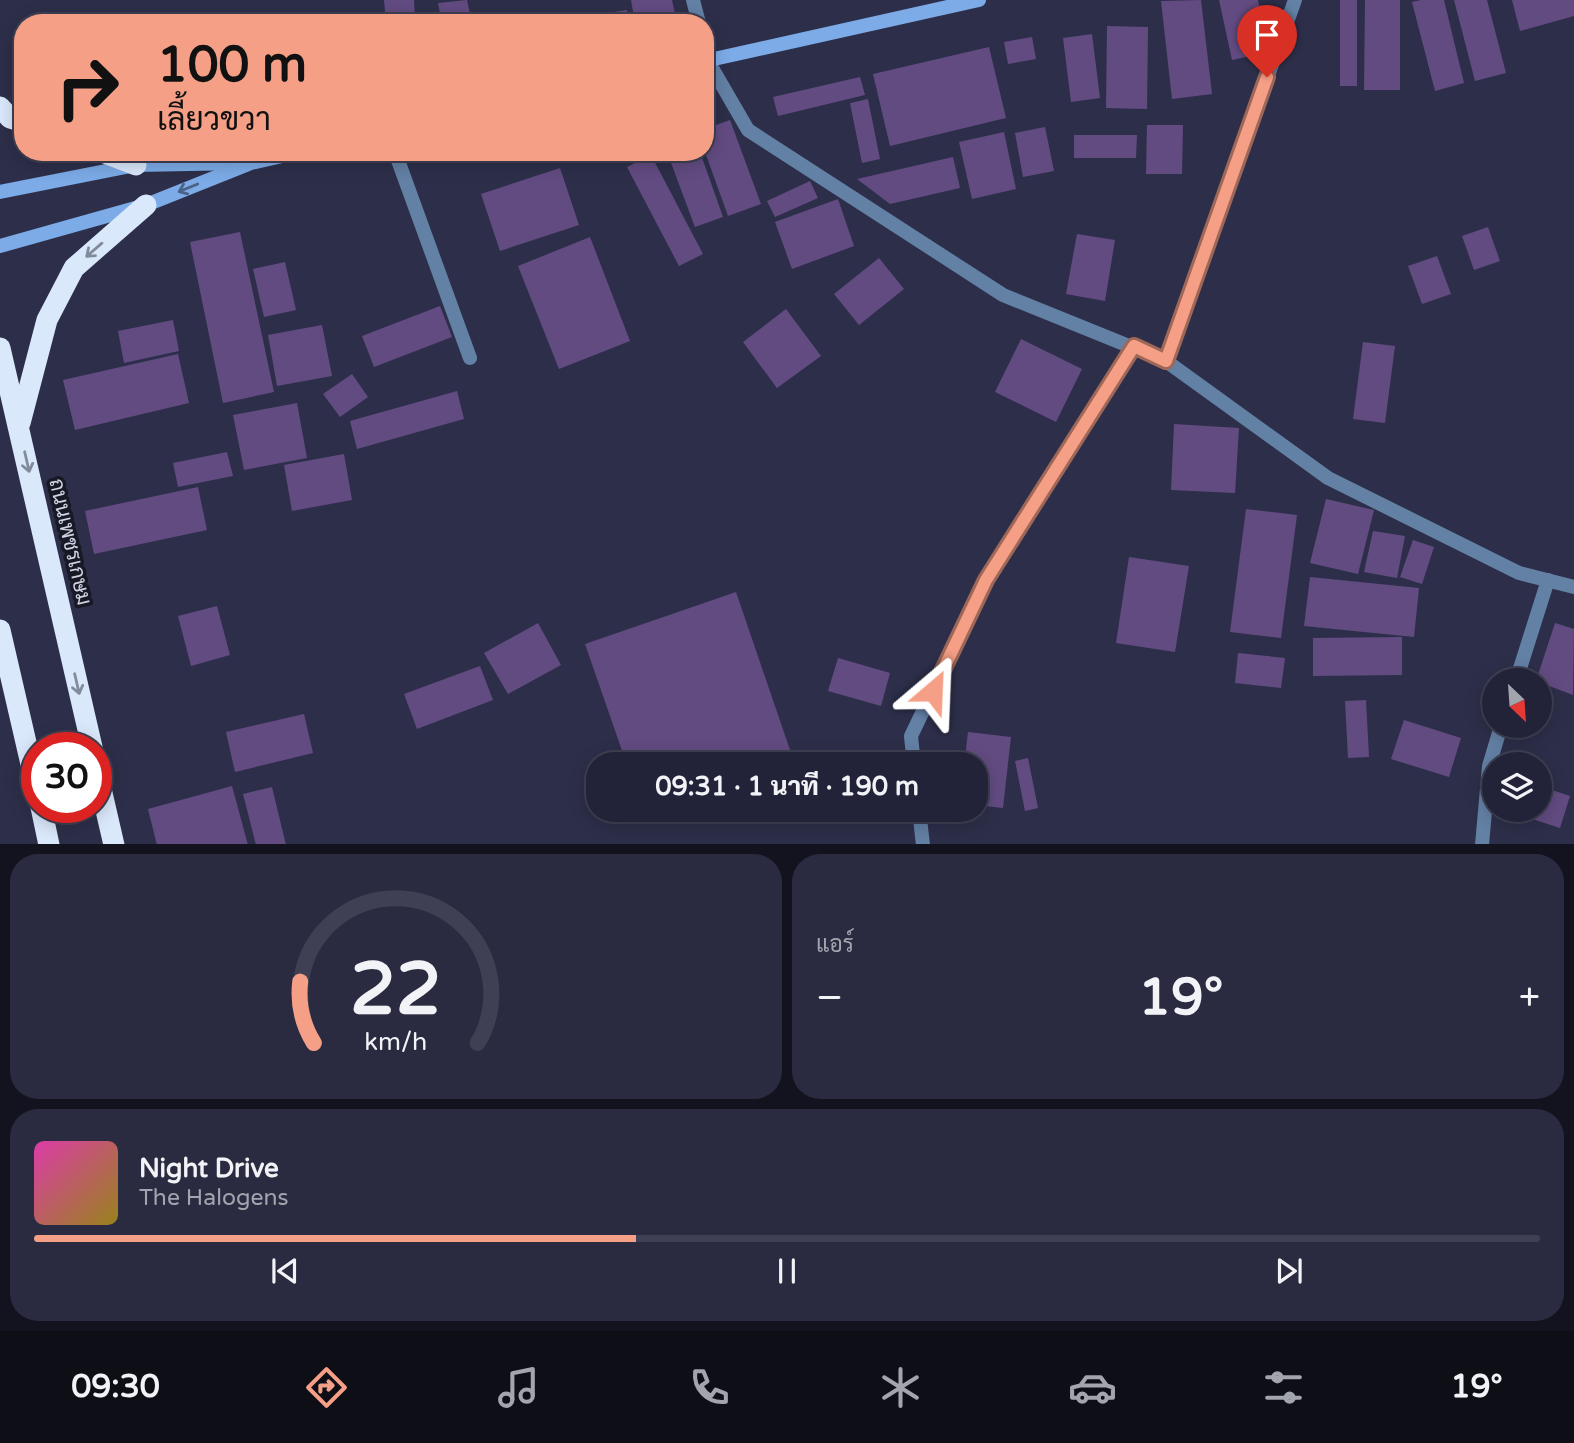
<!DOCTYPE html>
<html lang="th">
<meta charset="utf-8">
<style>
:root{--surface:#222338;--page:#2a2b40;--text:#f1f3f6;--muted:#a2a4ae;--line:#3f4053;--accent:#f49f86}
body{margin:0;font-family:"Varela Round",Sarabun,sans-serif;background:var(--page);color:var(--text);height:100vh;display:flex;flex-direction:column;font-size:26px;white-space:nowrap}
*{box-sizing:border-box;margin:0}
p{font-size:23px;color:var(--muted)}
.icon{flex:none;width:38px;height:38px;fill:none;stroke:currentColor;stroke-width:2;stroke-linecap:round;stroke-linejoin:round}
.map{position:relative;height:844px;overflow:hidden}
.panel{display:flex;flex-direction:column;gap:10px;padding:10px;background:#13131f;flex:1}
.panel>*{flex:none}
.hud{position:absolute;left:14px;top:14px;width:700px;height:147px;border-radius:28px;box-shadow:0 4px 18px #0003,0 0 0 2px var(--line);background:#f49f86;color:#111;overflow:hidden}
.needle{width:46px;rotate:155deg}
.controls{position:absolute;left:1482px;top:668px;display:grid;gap:14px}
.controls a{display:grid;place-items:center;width:70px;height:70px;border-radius:50%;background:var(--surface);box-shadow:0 4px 18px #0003,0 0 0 2px var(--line);font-size:35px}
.speed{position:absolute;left:21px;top:732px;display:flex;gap:14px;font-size:35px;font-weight:700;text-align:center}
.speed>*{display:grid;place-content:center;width:91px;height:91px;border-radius:50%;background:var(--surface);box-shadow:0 4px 18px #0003,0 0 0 2px var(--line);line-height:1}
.speed .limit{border:10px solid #d22;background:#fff;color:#111}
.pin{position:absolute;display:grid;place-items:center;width:60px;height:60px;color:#fff;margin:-72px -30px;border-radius:50% 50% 50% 0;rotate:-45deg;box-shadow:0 0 7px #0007}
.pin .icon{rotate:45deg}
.me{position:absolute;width:77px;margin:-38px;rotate:26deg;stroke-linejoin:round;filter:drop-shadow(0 0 5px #0008)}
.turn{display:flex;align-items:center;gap:24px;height:147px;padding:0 28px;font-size:32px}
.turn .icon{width:91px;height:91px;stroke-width:2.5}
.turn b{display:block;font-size:49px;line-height:60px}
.big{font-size:52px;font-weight:800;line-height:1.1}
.panel .widget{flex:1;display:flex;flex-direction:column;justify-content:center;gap:10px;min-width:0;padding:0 24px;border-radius:28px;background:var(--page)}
.panel .dial{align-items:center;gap:0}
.dial svg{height:182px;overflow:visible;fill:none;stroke:var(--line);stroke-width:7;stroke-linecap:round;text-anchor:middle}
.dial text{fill:var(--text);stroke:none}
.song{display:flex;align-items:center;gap:21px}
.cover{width:84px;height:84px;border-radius:10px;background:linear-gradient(135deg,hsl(320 70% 55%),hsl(50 70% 35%))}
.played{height:7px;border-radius:4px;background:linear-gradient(90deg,var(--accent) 40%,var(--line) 40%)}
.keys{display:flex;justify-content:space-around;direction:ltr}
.heat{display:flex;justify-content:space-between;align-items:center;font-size:38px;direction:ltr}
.panel .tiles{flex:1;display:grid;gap:10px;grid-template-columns:1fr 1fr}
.widget:last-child{grid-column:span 2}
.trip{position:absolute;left:586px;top:752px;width:402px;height:70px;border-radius:28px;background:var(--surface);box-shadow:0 4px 18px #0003,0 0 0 2px var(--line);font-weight:800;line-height:70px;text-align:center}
.menu{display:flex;height:112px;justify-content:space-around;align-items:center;background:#0e0e16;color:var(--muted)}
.menu .icon{width:49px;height:49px}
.menu .on{color:var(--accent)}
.menu b{font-size:32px;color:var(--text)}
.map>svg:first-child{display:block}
</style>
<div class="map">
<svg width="1574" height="845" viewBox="0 0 1574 845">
<rect width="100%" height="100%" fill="#2d2f4a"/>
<!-- building -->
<g fill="#624b81">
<polygon points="384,0 414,0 415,20 386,22"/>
<polygon points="467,0 472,23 442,23 438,3"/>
<polygon points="631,0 672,0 677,23 635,23"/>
<polygon points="1201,0 1212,94 1172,99 1161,1"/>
<polygon points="1219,0 1258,0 1269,52 1232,60"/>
<rect x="1340" y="0" width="17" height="86"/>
<polygon points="1365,0 1400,0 1400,90 1364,90"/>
<polygon points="1421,0 1444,0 1464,83 1435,91 1412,2"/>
<polygon points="1454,0 1487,0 1506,73 1475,81"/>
<polygon points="1512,0 1574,0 1574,16 1520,31"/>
<polygon points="627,10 629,23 555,23 555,21"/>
<polygon points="1107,26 1148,27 1147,109 1106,108"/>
<polygon points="1092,34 1100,98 1071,102 1063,38"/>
<polygon points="1032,37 1036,59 1008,64 1004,42"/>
<polygon points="989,47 1006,118 890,146 873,74"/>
<polygon points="860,77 865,95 778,116 773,97"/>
<polygon points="868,99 880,159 862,163 850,103"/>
<polygon points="730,120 761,204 728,216 705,152 705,129"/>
<polygon points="1147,125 1183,125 1182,174 1146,174"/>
<polygon points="1045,127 1054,171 1023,177 1015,133"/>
<polygon points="1004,132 1016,189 972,199 959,142"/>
<polygon points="1074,135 1137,135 1136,158 1074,158"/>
<polygon points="667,152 700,152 723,217 695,227"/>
<polygon points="651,155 703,254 679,266 627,167"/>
<polygon points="953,157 960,188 890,204 857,179"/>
<polygon points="560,168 579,225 500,251 481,194"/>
<polygon points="810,181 818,198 775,217 767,201"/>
<polygon points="838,199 854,246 792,269 775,222"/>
<polygon points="1488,227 1500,261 1474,270 1462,236"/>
<polygon points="240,232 274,392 223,403 190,242"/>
<polygon points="1077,234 1115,240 1105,301 1066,294"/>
<polygon points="590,237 630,341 559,369 518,266"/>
<polygon points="1437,256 1451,294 1422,304 1408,266"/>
<polygon points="879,258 904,289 859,325 834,294"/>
<polygon points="285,262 296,310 264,317 253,269"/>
<polygon points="440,306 452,337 374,367 362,336"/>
<polygon points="786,309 821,356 777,388 743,342"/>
<polygon points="173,320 179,351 124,363 118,331"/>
<polygon points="322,325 332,376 277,386 268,335"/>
<polygon points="1021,339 1082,369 1056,422 995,392"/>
<polygon points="1363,342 1395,346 1385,423 1353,419"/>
<polygon points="178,354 189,403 75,430 63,380"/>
<polygon points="352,374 368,397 340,417 323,394"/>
<polygon points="457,391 464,419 357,449 350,421"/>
<polygon points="297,403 307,458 244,470 233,415"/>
<polygon points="1174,424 1239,428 1235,493 1171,490"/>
<polygon points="227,452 233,476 178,487 173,463"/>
<polygon points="344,454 352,500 292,511 284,465"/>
<polygon points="198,487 207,530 94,554 85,511"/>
<polygon points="1326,499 1374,510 1358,574 1310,563"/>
<polygon points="1246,509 1297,515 1281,638 1230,632"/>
<polygon points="1373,531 1405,536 1397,578 1364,572"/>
<polygon points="1413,540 1434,547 1422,584 1400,577"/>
<polygon points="1129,557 1189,566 1175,652 1116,643"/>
<polygon points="1310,577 1419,588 1414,637 1304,626"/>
<polygon points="736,592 790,750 746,765 627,765 585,644"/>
<polygon points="217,606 230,655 191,666 178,616"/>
<polygon points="538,623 561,665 508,694 484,653"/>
<polygon points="1555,623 1574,629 1573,695 1536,681"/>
<polygon points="1402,637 1402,675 1313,676 1313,638"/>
<polygon points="1238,653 1285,658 1281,688 1235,683"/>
<polygon points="838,658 890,673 881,706 828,691"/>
<polygon points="480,666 493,700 417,729 404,694"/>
<polygon points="1366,700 1369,757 1348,758 1345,701"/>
<polygon points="304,714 313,753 235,772 226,732"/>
<polygon points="1404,720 1461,738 1449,777 1391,759"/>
<polygon points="968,732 1011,737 1003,808 976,805 976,765 964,765"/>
<polygon points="1028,758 1038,808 1025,811 1015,761"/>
<polygon points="232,786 248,845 157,845 148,809"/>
<polygon points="1540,786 1570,796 1560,828 1523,816 1525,810 1540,810"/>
<polygon points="272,787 286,845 256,845 243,794"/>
</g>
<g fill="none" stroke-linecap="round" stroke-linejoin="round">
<!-- street -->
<g stroke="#6380a5" stroke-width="14">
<polyline points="693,0 699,23"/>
<polyline points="705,50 708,61 748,130 1003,295 1166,361 1328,478 1519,573 1574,587"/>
<polyline points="395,152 470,358"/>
<polyline points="1166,361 1295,0"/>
<polyline points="1516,681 1548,580"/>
<polyline points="914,765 911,736 986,580 1134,346"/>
<polyline points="919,810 923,845"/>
<polyline points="1482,845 1489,766 1501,726"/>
</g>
<!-- secondary -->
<g stroke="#7cabe7" stroke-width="14">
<polyline points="705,61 979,0"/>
<polyline points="0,192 136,165 243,163"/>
<polyline points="0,246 146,205 251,163 300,152"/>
</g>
<!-- highway -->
<g stroke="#dae8fb" stroke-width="21">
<polyline points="0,107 10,118 23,122"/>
<polyline points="102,152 136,165"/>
<polyline points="0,348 92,747"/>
<polyline points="20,423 47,320 74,268 146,205"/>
<polyline points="0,630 37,790"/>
<polyline points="96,767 114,845"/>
<polyline points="41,807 49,845"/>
</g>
</g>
<!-- one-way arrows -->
<defs><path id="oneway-shaft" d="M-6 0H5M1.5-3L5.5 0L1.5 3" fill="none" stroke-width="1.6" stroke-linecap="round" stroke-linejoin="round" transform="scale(1.75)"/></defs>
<use stroke="#4a6286" href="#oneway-shaft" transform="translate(188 188) rotate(158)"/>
<g stroke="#828b9b">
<use href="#oneway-shaft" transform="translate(94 250) rotate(139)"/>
<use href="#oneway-shaft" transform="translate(27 462) rotate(77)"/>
<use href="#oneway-shaft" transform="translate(77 684) rotate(77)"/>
</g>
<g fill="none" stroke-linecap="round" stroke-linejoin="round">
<!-- route casing -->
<g stroke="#9f6757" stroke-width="18">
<polyline id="route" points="933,691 986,580 1134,346 1166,361 1267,77"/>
</g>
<!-- route -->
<use href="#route" stroke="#f49f86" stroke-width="12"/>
</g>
<g text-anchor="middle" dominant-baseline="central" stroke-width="7" stroke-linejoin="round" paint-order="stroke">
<!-- street labels -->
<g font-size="21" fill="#d2d4e5" stroke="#171925">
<text transform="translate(70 542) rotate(77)">ถนนเพชรเกษม</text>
</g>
</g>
</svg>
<div class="controls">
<a><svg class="needle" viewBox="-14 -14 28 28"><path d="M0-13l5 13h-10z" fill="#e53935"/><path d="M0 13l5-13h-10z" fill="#a2a4ae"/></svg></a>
<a><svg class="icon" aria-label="layers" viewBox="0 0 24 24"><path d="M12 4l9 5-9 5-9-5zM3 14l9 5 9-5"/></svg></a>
</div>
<div class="speed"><div class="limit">30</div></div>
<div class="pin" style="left:1267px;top:77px;background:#d93025"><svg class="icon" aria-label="arrive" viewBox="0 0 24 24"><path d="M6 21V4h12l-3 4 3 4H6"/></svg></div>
<svg class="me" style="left:933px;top:691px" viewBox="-20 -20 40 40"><path d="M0-17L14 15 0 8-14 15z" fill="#f49f86" stroke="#fff" stroke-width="4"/></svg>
<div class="trip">09:31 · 1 นาที · 190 m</div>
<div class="hud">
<div class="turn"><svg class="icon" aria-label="right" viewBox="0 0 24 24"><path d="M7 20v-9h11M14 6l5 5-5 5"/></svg><div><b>100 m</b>เลี้ยวขวา</div></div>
</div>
</div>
<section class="panel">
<div class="tiles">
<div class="widget dial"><svg viewBox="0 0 100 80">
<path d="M14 69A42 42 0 1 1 86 69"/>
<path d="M14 69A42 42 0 0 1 8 42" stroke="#f49f86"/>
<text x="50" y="56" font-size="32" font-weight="700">22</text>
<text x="50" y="72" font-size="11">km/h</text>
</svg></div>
<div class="widget"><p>แอร์</p>
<div class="heat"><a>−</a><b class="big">19°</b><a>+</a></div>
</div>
<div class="widget">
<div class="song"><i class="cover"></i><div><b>Night Drive</b><p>The Halogens</p></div></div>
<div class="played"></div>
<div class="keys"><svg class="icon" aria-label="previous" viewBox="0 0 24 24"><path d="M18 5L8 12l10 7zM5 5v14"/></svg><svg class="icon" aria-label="pause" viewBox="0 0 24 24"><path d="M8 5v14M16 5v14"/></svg><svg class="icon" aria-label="next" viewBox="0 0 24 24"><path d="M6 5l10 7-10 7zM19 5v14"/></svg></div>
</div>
</div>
</section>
<nav class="menu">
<b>09:30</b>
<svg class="icon on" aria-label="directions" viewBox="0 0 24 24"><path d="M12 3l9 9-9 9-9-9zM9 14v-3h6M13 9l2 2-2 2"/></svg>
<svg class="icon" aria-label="music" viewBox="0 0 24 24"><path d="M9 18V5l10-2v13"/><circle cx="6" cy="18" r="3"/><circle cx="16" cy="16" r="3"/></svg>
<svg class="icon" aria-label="phone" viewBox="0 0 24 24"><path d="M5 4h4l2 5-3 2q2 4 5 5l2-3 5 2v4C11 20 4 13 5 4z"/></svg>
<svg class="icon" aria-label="climate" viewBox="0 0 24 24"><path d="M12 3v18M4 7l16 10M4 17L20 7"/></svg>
<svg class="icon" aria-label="car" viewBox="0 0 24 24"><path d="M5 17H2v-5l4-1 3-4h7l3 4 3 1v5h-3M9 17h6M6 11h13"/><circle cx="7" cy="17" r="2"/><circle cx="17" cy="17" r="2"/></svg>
<svg class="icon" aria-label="filters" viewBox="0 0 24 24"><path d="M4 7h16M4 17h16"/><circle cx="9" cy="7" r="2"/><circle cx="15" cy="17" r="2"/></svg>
<b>19°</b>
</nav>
